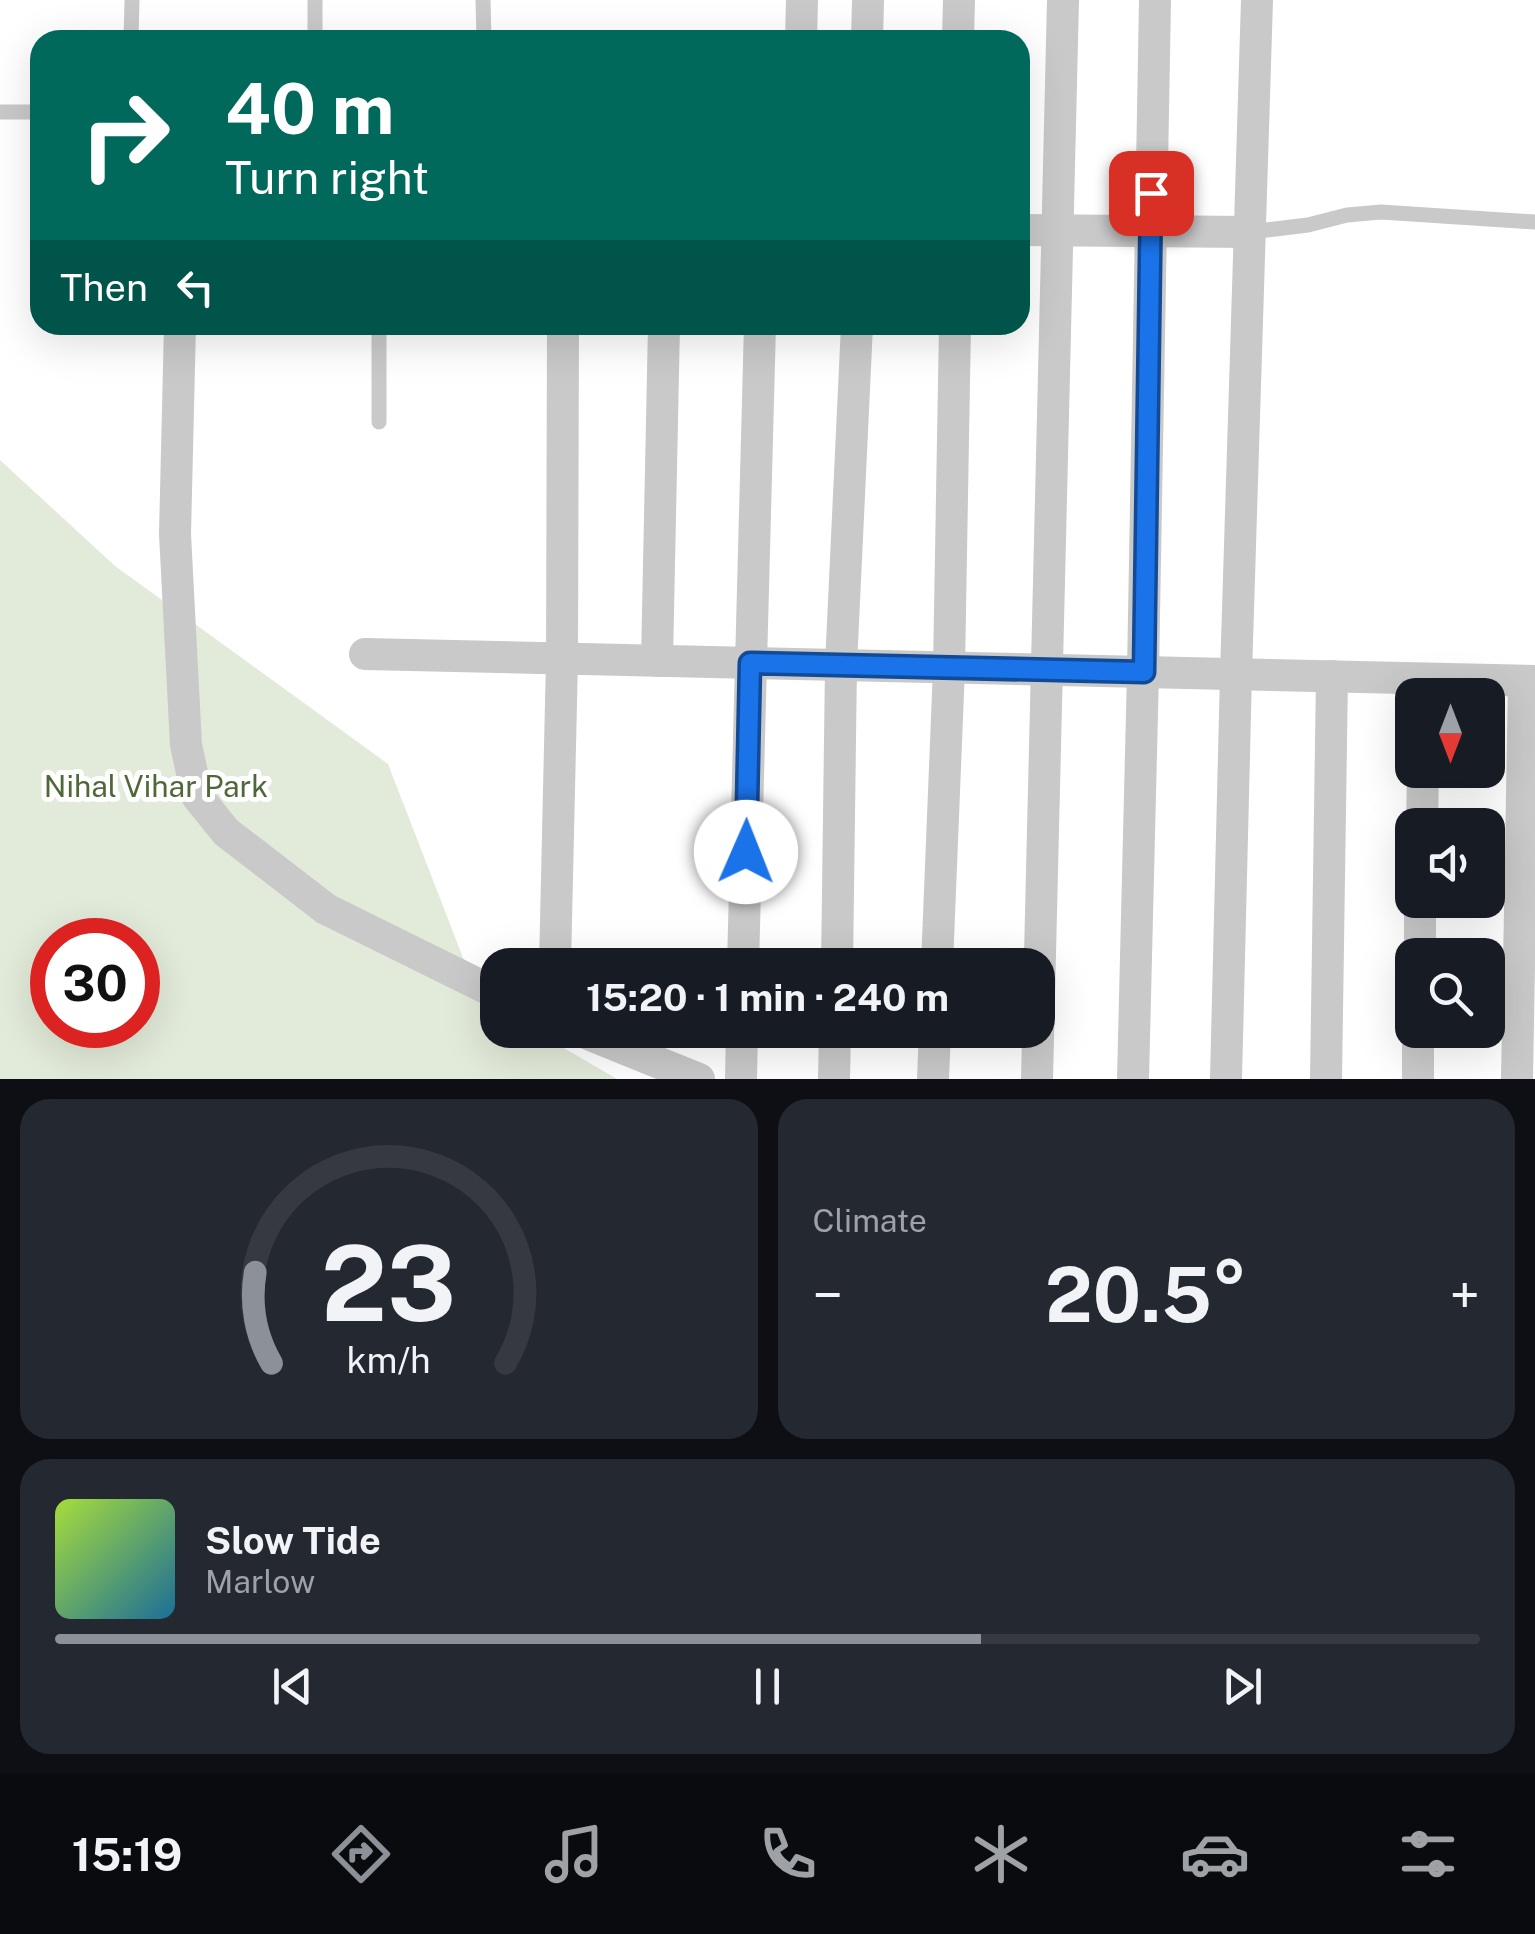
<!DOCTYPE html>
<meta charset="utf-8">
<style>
:root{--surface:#171b24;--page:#242831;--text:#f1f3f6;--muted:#9ea1a6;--line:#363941;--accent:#8c9099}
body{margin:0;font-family:"Public Sans",sans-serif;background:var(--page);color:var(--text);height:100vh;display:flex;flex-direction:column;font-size:38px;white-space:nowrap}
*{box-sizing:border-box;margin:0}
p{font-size:32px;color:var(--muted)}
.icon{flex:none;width:55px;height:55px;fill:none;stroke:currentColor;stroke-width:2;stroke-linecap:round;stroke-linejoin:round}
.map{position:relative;height:1079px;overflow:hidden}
.panel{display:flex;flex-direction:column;gap:20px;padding:20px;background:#0d0f14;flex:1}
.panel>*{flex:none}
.hud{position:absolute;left:30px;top:30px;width:1000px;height:305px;border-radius:30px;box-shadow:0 10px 40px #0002;background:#00695c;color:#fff;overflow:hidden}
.needle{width:65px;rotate:180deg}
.fabs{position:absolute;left:1395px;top:678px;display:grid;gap:20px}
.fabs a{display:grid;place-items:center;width:110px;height:110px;border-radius:20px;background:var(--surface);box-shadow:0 10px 40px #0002;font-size:50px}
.speed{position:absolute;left:30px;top:918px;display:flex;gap:20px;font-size:50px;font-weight:700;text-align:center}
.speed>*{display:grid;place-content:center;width:130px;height:130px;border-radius:50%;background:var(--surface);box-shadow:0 10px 40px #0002;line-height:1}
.speed .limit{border:15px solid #d22;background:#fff;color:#111}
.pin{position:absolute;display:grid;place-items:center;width:85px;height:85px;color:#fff;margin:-42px;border-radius:20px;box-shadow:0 5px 15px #0006}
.me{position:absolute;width:110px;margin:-55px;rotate:1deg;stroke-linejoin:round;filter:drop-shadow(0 0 8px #0008)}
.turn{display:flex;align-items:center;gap:35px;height:210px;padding:0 30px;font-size:45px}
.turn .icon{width:130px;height:130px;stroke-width:2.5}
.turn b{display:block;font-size:70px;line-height:85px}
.then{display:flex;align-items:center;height:95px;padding:0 30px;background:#0003;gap:20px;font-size:38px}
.big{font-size:75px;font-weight:700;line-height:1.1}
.panel .tile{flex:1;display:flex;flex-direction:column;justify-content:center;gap:15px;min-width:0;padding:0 35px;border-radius:30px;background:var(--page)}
.panel .dial{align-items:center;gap:0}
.dial svg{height:260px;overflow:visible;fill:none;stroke:var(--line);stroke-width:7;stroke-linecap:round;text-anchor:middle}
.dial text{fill:var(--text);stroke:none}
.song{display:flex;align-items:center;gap:30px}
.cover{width:120px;height:120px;border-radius:15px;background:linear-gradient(135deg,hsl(80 70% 55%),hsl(200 70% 35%))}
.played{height:10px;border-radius:5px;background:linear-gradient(90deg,var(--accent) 65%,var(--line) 65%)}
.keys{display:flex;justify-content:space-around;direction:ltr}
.heat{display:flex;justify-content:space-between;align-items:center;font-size:55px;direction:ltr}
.panel .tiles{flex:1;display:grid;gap:20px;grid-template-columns:1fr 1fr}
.tile:last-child{grid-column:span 2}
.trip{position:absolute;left:480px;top:948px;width:575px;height:100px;border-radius:30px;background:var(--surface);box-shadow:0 10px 40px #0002;font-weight:700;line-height:100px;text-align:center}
.menu{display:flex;height:160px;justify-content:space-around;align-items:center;background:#090b0e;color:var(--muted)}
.menu .icon{width:70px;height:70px}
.menu .selected{color:var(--accent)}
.menu b{font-size:45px;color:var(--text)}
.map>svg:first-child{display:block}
</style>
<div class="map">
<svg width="1535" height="1079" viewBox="0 0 1535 1079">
<rect width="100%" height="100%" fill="#fff"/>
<!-- green -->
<path fill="#e2ead9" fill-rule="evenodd" d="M0 460 115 566 388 764 479 999 497 1010 498 1030H533L617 1079H0ZM52 940H138V1025H52Z"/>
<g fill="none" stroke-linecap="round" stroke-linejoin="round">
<!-- lane -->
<g stroke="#c9c9c9" stroke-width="15">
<polyline points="315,0 315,40"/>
<polyline points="483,0 484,40"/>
<polyline points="131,40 132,0"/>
<polyline points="0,112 40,112"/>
<polyline points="1250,232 1308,225 1347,215 1381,212 1535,222"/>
<polyline points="379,325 379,422"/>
</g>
<!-- street -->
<g stroke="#c9c9c9" stroke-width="32">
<polyline points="801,40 802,0"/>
<polyline points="867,40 868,0"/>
<polyline points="958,40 959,0"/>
<polyline points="1020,230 1250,232"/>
<polyline points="180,325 175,534 186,745 197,796 226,832 326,909 498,994"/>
<polyline points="365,654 1535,681"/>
<polyline points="657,661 664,325"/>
<polyline points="1422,825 1423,770"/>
<polyline points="1420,955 1420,900"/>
<polyline points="555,965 562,659 563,325"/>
<polyline points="743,965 760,325"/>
<polyline points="837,965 841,665 857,325"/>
<polyline points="937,965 949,668 955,325"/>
<polyline points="578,1030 699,1079"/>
<polyline points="741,1079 742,1030"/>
<polyline points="834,1079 835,1030"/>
<polyline points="933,1079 935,1030"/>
<polyline points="1037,1079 1063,0"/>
<polyline points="1133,1079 1143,672 1155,0"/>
<polyline points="1226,1079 1236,674 1257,0"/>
<polyline points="1326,1079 1332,676"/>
<polyline points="1418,1079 1418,1030"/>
<polyline points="1517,1079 1524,681"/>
</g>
</g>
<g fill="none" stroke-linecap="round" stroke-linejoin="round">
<!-- route casing -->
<g stroke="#114b97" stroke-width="25">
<polyline id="route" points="746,852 750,663 1144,672 1151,193"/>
</g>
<!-- route -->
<use href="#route" stroke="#1a73e8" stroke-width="18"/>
</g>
<g text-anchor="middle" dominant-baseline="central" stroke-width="10" stroke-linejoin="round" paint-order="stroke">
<!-- park labels -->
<g font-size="30" fill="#4f6839" stroke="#fff">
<text x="156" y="786">Nihal Vihar Park</text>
</g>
</g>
</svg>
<div class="fabs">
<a><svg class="needle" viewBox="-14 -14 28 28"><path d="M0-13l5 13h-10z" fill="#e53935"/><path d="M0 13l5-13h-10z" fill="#9ea1a6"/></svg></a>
<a><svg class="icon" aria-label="sound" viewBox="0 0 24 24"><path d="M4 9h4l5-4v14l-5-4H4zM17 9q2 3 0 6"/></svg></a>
<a><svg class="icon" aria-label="search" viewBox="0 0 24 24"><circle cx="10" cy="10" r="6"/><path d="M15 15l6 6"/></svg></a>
</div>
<div class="speed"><div class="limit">30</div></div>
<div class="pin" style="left:1151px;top:193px;background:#d93025"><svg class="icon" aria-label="arrive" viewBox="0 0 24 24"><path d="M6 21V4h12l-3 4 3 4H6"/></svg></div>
<svg class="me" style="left:746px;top:852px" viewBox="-20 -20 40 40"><circle r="19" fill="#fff"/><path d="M0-13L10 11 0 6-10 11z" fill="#1a73e8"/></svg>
<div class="trip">15:20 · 1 min · 240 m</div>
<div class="hud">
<div class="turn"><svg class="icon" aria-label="right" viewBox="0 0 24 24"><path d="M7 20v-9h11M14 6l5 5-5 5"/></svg><div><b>40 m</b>Turn right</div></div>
<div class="then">Then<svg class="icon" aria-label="left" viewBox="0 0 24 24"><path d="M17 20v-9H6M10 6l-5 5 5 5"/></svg></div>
</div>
</div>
<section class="panel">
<div class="tiles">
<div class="tile dial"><svg viewBox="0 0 100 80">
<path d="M14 69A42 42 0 1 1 86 69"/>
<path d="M14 69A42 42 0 0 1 9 41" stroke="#8c9099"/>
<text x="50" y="56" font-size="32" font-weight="700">23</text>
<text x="50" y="72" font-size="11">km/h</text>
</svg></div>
<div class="tile"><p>Climate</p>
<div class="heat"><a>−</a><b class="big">20.5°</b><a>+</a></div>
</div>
<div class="tile">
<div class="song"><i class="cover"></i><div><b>Slow Tide</b><p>Marlow</p></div></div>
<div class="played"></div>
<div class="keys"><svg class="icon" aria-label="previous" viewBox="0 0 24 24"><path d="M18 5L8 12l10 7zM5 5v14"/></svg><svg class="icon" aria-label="pause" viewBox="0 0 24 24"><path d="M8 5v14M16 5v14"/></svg><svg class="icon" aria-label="next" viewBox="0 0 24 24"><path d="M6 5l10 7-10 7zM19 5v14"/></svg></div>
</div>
</div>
</section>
<nav class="menu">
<b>15:19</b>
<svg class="icon selected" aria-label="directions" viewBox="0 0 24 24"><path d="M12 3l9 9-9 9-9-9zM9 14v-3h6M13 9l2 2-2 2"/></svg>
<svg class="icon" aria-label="music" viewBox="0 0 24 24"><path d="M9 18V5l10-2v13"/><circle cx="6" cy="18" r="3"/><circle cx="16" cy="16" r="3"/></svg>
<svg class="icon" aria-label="phone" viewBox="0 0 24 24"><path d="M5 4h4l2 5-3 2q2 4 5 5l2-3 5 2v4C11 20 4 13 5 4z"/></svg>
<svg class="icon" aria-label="climate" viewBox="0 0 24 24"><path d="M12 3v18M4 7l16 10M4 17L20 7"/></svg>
<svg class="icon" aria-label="car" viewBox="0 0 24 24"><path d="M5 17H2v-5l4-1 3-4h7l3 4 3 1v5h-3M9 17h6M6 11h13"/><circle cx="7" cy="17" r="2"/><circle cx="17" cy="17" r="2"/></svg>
<svg class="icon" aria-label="filters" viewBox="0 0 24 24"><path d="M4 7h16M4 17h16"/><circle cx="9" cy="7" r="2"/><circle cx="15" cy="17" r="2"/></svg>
</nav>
